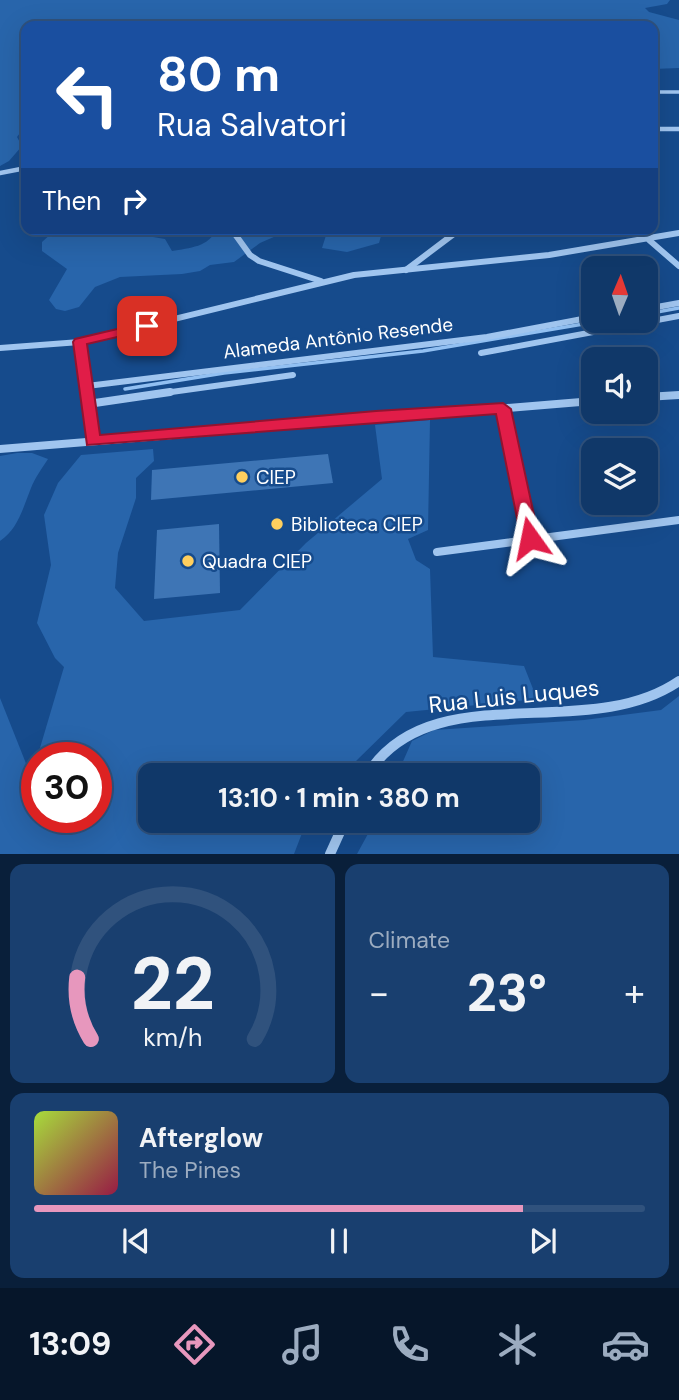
<!DOCTYPE html>
<meta charset="utf-8">
<style>
:root{--surface:#103869;--page:#193f6f;--text:#f1f3f6;--muted:#9cacc0;--line:#30527d;--accent:#e797bd}
body{margin:0;font-family:"DM Sans",sans-serif;background:var(--page);color:var(--text);height:100vh;display:flex;flex-direction:column;font-size:26px;white-space:nowrap}
*{box-sizing:border-box;margin:0}
p{font-size:23px;color:var(--muted)}
.icon{flex:none;width:38px;height:38px;fill:none;stroke:currentColor;stroke-width:2;stroke-linecap:round;stroke-linejoin:round}
.map{position:relative;height:854px;overflow:hidden}
.panel{display:flex;flex-direction:column;gap:10px;padding:10px;background:#091f3a;flex:1}
.panel>*{flex:none}
.guide{position:absolute;left:21px;top:21px;width:637px;height:214px;border-radius:14px;box-shadow:0 7px 28px #0002,0 0 0 2px var(--line);background:#1a4fa0;color:#fff;overflow:hidden}
.needle{width:46px;rotate:2deg}
.fabs{position:absolute;left:581px;top:256px;display:grid;gap:14px}
.fabs a{display:grid;place-items:center;width:77px;height:77px;border-radius:14px;background:var(--surface);box-shadow:0 7px 28px #0002,0 0 0 2px var(--line);font-size:35px}
.speed{position:absolute;left:21px;top:742px;display:flex;gap:14px;font-size:35px;font-weight:700;text-align:center}
.speed>*{display:grid;place-content:center;width:91px;height:91px;border-radius:50%;background:var(--surface);box-shadow:0 7px 28px #0002,0 0 0 2px var(--line);line-height:1}
.speed .limit{border:10px solid #d22;background:#fff;color:#111}
.pin{position:absolute;display:grid;place-items:center;width:60px;height:60px;color:#fff;margin:-30px;border-radius:14px;box-shadow:0 4px 10px #0006}
.me{position:absolute;width:77px;margin:-38px;rotate:348deg;stroke-linejoin:round;filter:drop-shadow(0 0 5px #0008)}
.turn{display:flex;align-items:center;gap:24px;height:147px;padding:0 21px;font-size:32px}
.turn .icon{width:91px;height:91px;stroke-width:2.5}
.turn b{display:block;font-size:49px;line-height:60px}
.then{display:flex;align-items:center;height:66px;padding:0 21px;background:#0003;gap:14px;font-size:26px}
.big{font-size:52px;font-weight:700;line-height:1.1}
.panel .widget{flex:1;display:flex;flex-direction:column;justify-content:center;gap:10px;min-width:0;padding:0 24px;border-radius:14px;background:var(--page)}
.panel .dial{align-items:center;gap:0}
.dial svg{height:182px;overflow:visible;fill:none;stroke:var(--line);stroke-width:7;stroke-linecap:round;text-anchor:middle}
.dial text{fill:var(--text);stroke:none}
.song{display:flex;align-items:center;gap:21px}
.cover{width:84px;height:84px;border-radius:10px;background:linear-gradient(135deg,hsl(80 70% 55%),hsl(340 70% 35%))}
.played{height:7px;border-radius:4px;background:linear-gradient(90deg,var(--accent) 80%,var(--line) 80%)}
.keys{display:flex;justify-content:space-around;direction:ltr}
.heat{display:flex;justify-content:space-between;align-items:center;font-size:38px;direction:ltr}
.panel .tiles{flex:1;display:grid;gap:10px;grid-template-columns:1fr 1fr}
.widget:last-child{grid-column:span 2}
.trip{position:absolute;left:138px;top:763px;width:402px;height:70px;border-radius:14px;background:var(--surface);box-shadow:0 7px 28px #0002,0 0 0 2px var(--line);font-weight:700;line-height:70px;text-align:center}
.tab-bar{display:flex;height:112px;justify-content:space-around;align-items:center;background:#06162a;color:var(--muted)}
.tab-bar .icon{width:49px;height:49px}
.tab-bar .on{color:var(--accent)}
.tab-bar b{font-size:32px;color:var(--text)}
.map>svg:first-child{display:block}
</style>
<div class="map">
<svg width="679" height="854" viewBox="0 0 679 854">
<rect width="100%" height="100%" fill="#164b8c"/>
<!-- green -->
<g fill="#2865ab">
<polygon points="0,0 670,0 667,4 645,8 649,12 679,20 679,68 653,69 653,26 26,26 26,125 17,137 22,146 9,161 0,166"/>
<path d="M52 229H133L147 236 165 239 172 251C189 248 210 247 216 229H292L260 243 234 262 210 265 200 271 182 274 120 277 95 287 79 307 65 311 56 309 49 300 67 269 42 251V242L53 232Z"/>
<path d="M328 229H431C412 235 399 227 381 236L379 243 347 252 322 248Z"/>
<polygon points="430,420 428,530 408,539 416,560 430,569 433,657 524,666 537,699 406,712 356,761 348,775 150,775 150,821 325,821 319,833 304,828 294,854 0,854 0,698 31,776 37,760 37,817 96,817 96,758 37,758 64,667 55,658 37,623 51,565 44,515 58,483 81,455 153,449 154,461 136,478 136,498 118,553 115,588 144,621 240,610 306,543 382,479 375,425"/>
<path d="M17 453H32L48 459C42 468 35 478 31 488 23 508 18 529 0 541V456Z"/>
<polygon points="679,696 679,854 357,854 375,821 528,821 528,775 397,775 412,741 434,730 584,720 661,710"/>
</g>
<g fill="none" stroke-linecap="round" stroke-linejoin="round">
<!-- stream -->
<g stroke="#92c0f2" stroke-width="3.5">
<polyline points="646,314 679,308"/>
<polyline points="125,389 224,373 423,351 607,320"/>
</g>
</g>
<!-- building -->
<g fill="#3e75b5">
<polygon points="328,454 333,483 151,500 152,470"/>
<polygon points="219,524 220,593 154,599 157,530"/>
</g>
<g fill="none" stroke-linecap="round" stroke-linejoin="round">
<!-- minor-far4 -->
<polyline stroke="#a0c5ef" stroke-width="3.5" points="653,92 679,92"/>
<!-- minor-far3 -->
<g stroke="#a0c5ef" stroke-width="4.5">
<polyline points="653,129 679,129"/>
<polyline points="0,173 26,168"/>
<polyline points="231,229 233,232"/>
<polyline points="457,232 461,229"/>
</g>
<!-- minor-far2 -->
<g stroke="#a0c5ef" stroke-width="6">
<polyline points="232,230 250,255 259,261 321,281"/>
<polyline points="649,240 679,266"/>
<polyline points="406,270 459,230"/>
<polyline points="646,309 679,303"/>
<polyline points="80,342 87,394"/>
<polyline points="0,348 80,342 354,275 549,255 679,233"/>
<polyline points="481,353 679,316"/>
<polyline points="87,386 487,337 593,317"/>
<polyline points="157,394 293,375"/>
</g>
<!-- minor-far1 -->
<g stroke="#a0c5ef" stroke-width="8">
<polyline points="87,392 93,441"/>
<polyline points="88,404 170,392"/>
<polyline points="503,409 530,538"/>
<polyline points="437,552 679,520"/>
</g>
<!-- minor -->
<g stroke="#a0c5ef" stroke-width="10">
<path d="M367 775C431 673 586 745 679 681"/>
<polyline points="330,854 345,821"/>
</g>
<!-- tertiary -->
<g fill="#a0c5ef" fill-rule="evenodd">
<polygon points="679,391 679,399 646,401 646,393"/>
<polygon points="593,397 593,405 0,453 0,445"/>
</g>
</g>
<!-- route -->
<polygon fill="#e11d48" stroke="#92132f" stroke-width="2" points="147,322 152,323 152,329 87,344 100,435 376,411 503,403 511,409 539,538 536,543 524,543 521,538 496,414 87,445 73,342 75,339"/>
<!-- markers -->
<g fill="#ffcf5e" stroke="#164b8c" stroke-width="2.5">
<circle cx="242" cy="477" r="7"/>
<circle cx="277" cy="524" r="7"/>
<circle cx="188" cy="561" r="7"/>
</g>
<g text-anchor="middle" dominant-baseline="central" stroke-width="5" stroke-linejoin="round" paint-order="stroke">
<!-- street labels -->
<g font-size="19" fill="#fff" stroke="#164b8c">
<text transform="translate(338 338) rotate(-7)">Alameda Antônio Resende</text>
</g>
<!-- poi labels -->
<g font-size="19" fill="#fff" stroke="#164b8c" text-anchor="start">
<text x="256" y="477">CIEP</text>
<text x="291" y="524">Biblioteca CIEP</text>
<text x="202" y="561">Quadra CIEP</text>
</g>
<!-- near-street labels -->
<g font-size="23" fill="#fff" stroke="#164b8c">
<text transform="translate(514 696) rotate(-6)">Rua Luis Luques</text>
</g>
</g>
</svg>
<div class="fabs">
<a><svg class="needle" viewBox="-14 -14 28 28"><path d="M0-13l5 13h-10z" fill="#e53935"/><path d="M0 13l5-13h-10z" fill="#9cacc0"/></svg></a>
<a><svg class="icon" aria-label="sound" viewBox="0 0 24 24"><path d="M4 9h4l5-4v14l-5-4H4zM17 9q2 3 0 6"/></svg></a>
<a><svg class="icon" aria-label="layers" viewBox="0 0 24 24"><path d="M12 4l9 5-9 5-9-5zM3 14l9 5 9-5"/></svg></a>
</div>
<div class="speed"><div class="limit">30</div></div>
<div class="pin" style="left:147px;top:326px;background:#d93025"><svg class="icon" aria-label="arrive" viewBox="0 0 24 24"><path d="M6 21V4h12l-3 4 3 4H6"/></svg></div>
<svg class="me" style="left:530px;top:538px" viewBox="-20 -20 40 40"><path d="M0-17L14 15 0 8-14 15z" fill="#e11d48" stroke="#fff" stroke-width="4"/></svg>
<div class="trip">13:10 · 1 min · 380 m</div>
<div class="guide">
<div class="turn"><svg class="icon" aria-label="left" viewBox="0 0 24 24"><path d="M17 20v-9H6M10 6l-5 5 5 5"/></svg><div><b>80 m</b>Rua Salvatori</div></div>
<div class="then">Then<svg class="icon" aria-label="right" viewBox="0 0 24 24"><path d="M7 20v-9h11M14 6l5 5-5 5"/></svg></div>
</div>
</div>
<section class="panel">
<div class="tiles">
<div class="widget dial"><svg viewBox="0 0 100 80">
<path d="M14 69A42 42 0 1 1 86 69"/>
<path d="M14 69A42 42 0 0 1 8 42" stroke="#e797bd"/>
<text x="50" y="56" font-size="32" font-weight="700">22</text>
<text x="50" y="72" font-size="11">km/h</text>
</svg></div>
<div class="widget"><p>Climate</p>
<div class="heat"><a>−</a><b class="big">23°</b><a>+</a></div>
</div>
<div class="widget">
<div class="song"><i class="cover"></i><div><b>Afterglow</b><p>The Pines</p></div></div>
<div class="played"></div>
<div class="keys"><svg class="icon" aria-label="previous" viewBox="0 0 24 24"><path d="M18 5L8 12l10 7zM5 5v14"/></svg><svg class="icon" aria-label="pause" viewBox="0 0 24 24"><path d="M8 5v14M16 5v14"/></svg><svg class="icon" aria-label="next" viewBox="0 0 24 24"><path d="M6 5l10 7-10 7zM19 5v14"/></svg></div>
</div>
</div>
</section>
<nav class="tab-bar">
<b>13:09</b>
<svg class="icon on" aria-label="directions" viewBox="0 0 24 24"><path d="M12 3l9 9-9 9-9-9zM9 14v-3h6M13 9l2 2-2 2"/></svg>
<svg class="icon" aria-label="music" viewBox="0 0 24 24"><path d="M9 18V5l10-2v13"/><circle cx="6" cy="18" r="3"/><circle cx="16" cy="16" r="3"/></svg>
<svg class="icon" aria-label="phone" viewBox="0 0 24 24"><path d="M5 4h4l2 5-3 2q2 4 5 5l2-3 5 2v4C11 20 4 13 5 4z"/></svg>
<svg class="icon" aria-label="climate" viewBox="0 0 24 24"><path d="M12 3v18M4 7l16 10M4 17L20 7"/></svg>
<svg class="icon" aria-label="car" viewBox="0 0 24 24"><path d="M5 17H2v-5l4-1 3-4h7l3 4 3 1v5h-3M9 17h6M6 11h13"/><circle cx="7" cy="17" r="2"/><circle cx="17" cy="17" r="2"/></svg>
</nav>
